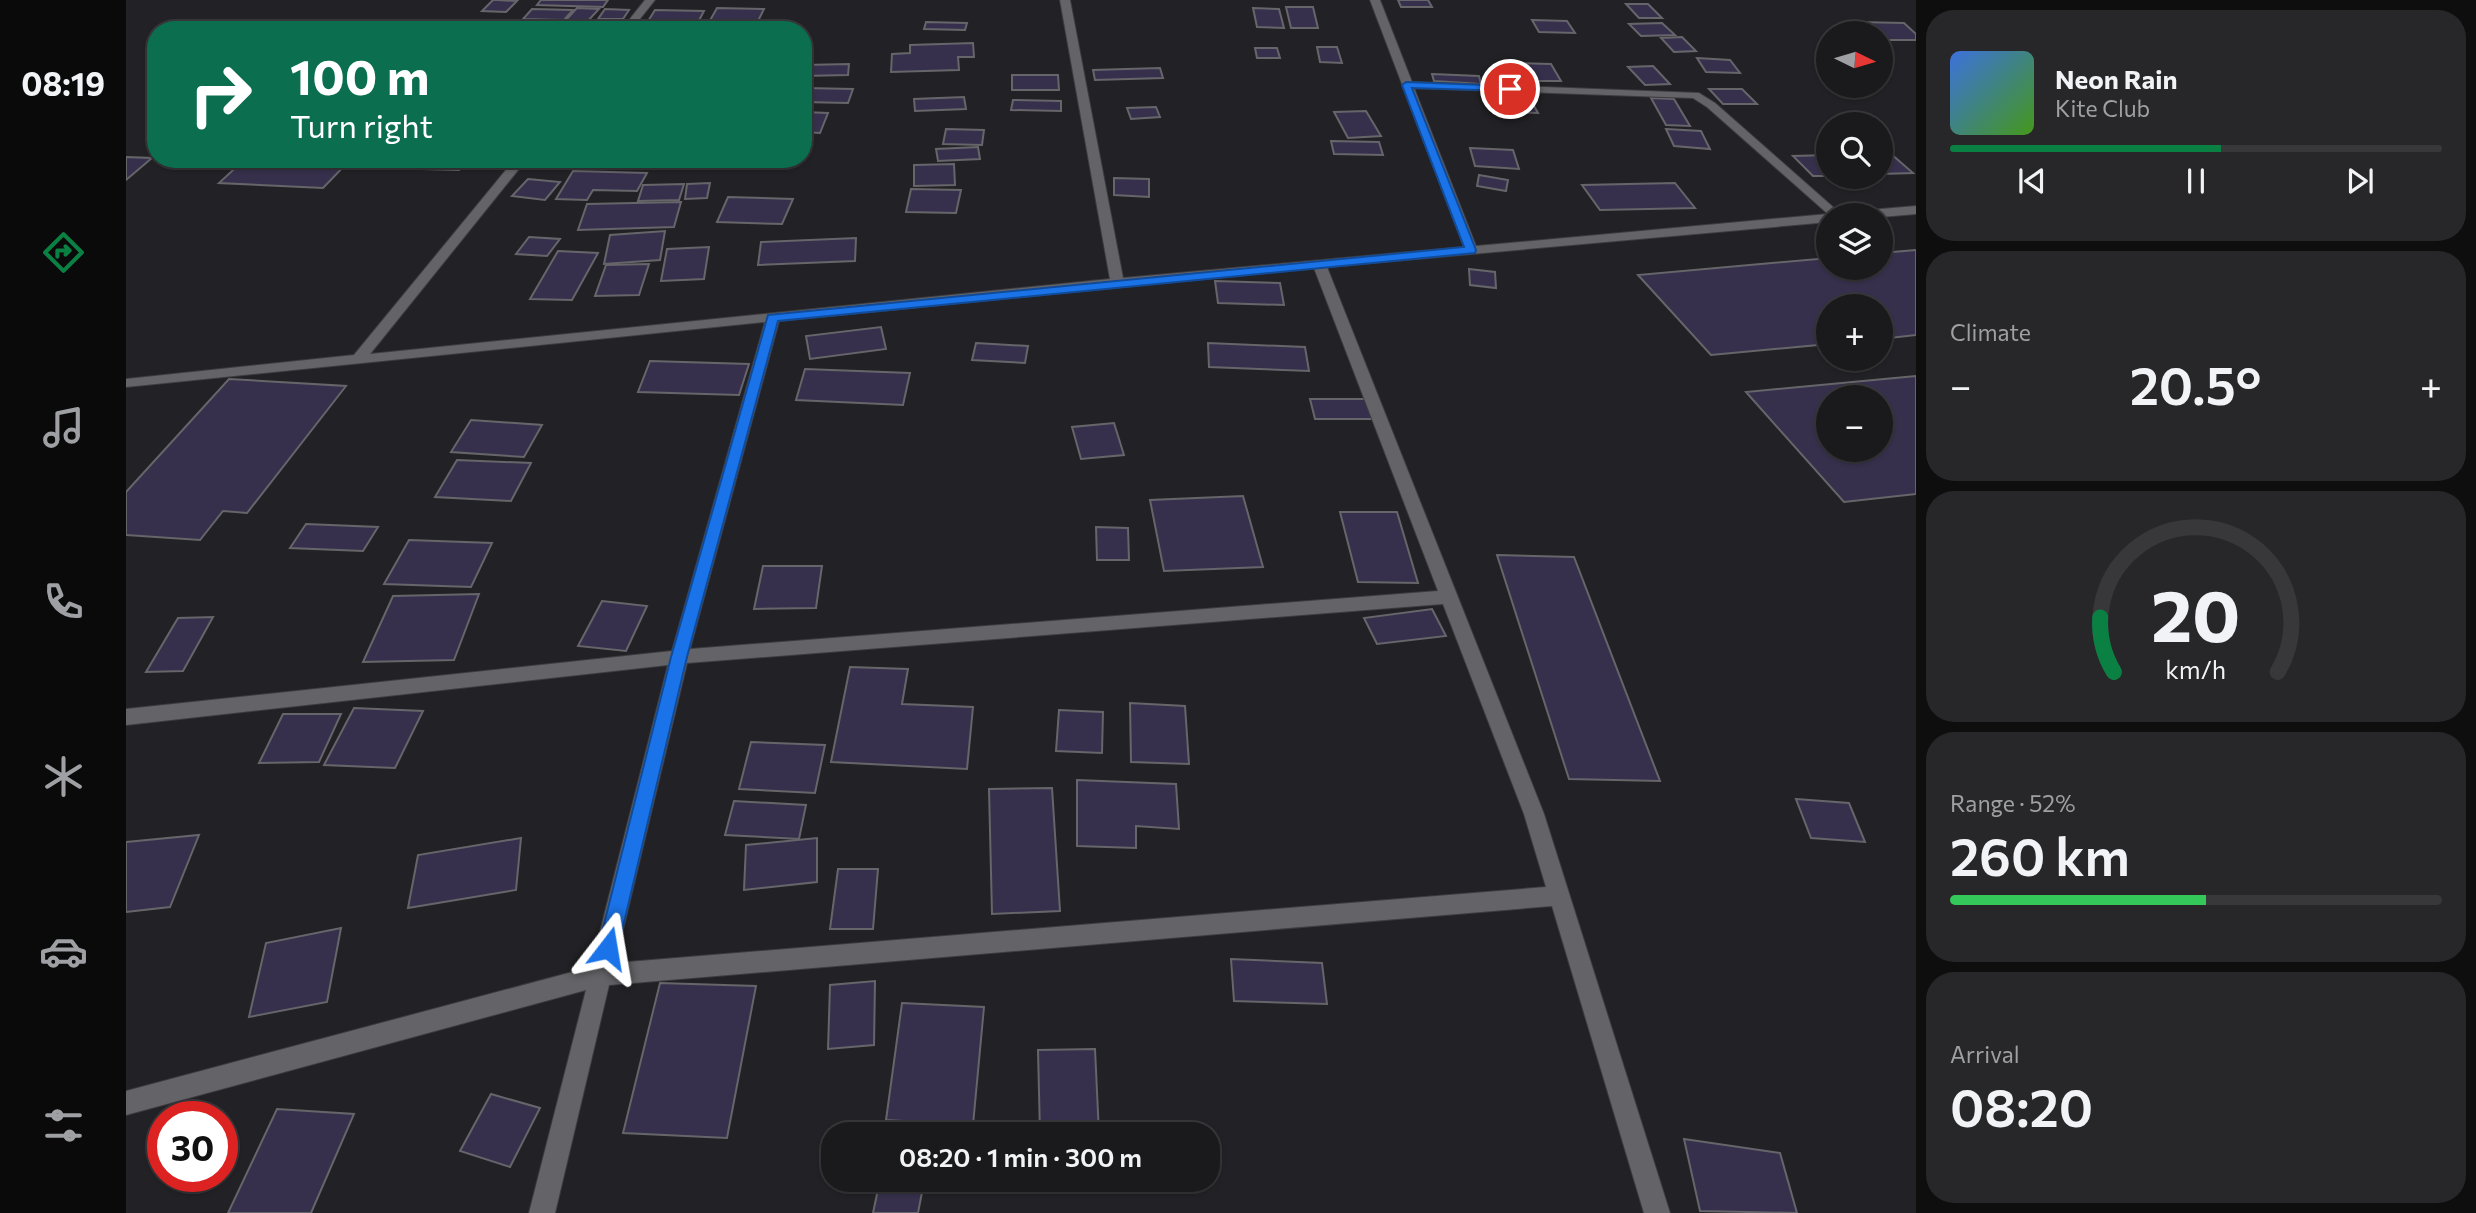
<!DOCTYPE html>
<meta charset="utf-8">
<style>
:root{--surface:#1a191c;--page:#272629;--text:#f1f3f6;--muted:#9fa0a3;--line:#38383b;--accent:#0b8043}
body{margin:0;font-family:Commissioner,sans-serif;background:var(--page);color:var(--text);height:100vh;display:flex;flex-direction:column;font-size:26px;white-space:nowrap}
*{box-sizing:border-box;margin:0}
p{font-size:23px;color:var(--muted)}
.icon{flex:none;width:38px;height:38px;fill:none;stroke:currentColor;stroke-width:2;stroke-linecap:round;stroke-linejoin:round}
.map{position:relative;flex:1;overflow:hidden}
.panel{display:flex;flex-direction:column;gap:10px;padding:10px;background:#0e0e0f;width:560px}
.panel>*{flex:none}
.banner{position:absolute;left:21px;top:21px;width:665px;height:147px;border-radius:28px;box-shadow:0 2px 5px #0004,0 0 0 2px var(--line);background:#0b6e4f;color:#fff;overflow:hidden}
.needle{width:46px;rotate:95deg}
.buttons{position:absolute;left:1690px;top:21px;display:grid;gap:14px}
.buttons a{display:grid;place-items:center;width:77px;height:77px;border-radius:50%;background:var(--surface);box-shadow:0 2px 5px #0004,0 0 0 2px var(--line);font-size:35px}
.speed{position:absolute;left:21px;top:1101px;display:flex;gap:14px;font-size:35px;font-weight:700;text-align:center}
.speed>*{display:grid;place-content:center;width:91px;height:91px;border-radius:50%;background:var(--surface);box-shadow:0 2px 5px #0004,0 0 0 2px var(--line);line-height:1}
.speed .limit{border:10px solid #d22;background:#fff;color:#111}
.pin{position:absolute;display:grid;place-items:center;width:60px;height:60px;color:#fff;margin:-30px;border:4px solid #fff;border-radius:50%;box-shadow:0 2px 7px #0007}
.me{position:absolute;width:77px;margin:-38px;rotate:14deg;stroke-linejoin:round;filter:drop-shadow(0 0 5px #0008)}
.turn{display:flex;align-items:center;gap:24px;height:147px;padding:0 28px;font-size:32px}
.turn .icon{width:91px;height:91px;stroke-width:2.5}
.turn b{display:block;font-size:49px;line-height:60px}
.big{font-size:52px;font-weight:600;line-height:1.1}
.panel .tile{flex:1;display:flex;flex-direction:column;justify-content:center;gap:10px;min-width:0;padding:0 24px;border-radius:28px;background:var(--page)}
.panel .dial{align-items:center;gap:0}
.dial svg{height:182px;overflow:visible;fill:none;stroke:var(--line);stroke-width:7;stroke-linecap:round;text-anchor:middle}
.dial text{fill:var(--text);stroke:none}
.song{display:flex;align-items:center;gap:21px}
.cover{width:84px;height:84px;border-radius:10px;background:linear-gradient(135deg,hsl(220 70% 55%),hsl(100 70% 35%))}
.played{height:7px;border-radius:4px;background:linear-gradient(90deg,var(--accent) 55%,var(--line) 55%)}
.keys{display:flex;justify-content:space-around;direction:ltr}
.heat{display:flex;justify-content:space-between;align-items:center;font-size:38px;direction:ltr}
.charge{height:10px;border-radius:5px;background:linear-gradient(90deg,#34c759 52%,var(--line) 0)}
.trip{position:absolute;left:695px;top:1122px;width:399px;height:70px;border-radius:28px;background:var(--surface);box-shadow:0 2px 5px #0004,0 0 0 2px var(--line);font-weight:600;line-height:70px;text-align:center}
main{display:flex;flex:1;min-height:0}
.dock{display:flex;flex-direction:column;width:126px;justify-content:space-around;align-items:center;background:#0a0a0b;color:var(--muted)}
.dock .icon{width:49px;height:49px}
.dock .selected{color:var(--accent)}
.dock b{font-size:32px;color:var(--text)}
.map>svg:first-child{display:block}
</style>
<main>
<nav class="dock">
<b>08:19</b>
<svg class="icon selected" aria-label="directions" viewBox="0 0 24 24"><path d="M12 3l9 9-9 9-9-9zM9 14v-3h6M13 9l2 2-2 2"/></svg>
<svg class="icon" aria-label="music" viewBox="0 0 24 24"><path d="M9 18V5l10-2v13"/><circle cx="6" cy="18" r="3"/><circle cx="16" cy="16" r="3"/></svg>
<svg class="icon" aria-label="phone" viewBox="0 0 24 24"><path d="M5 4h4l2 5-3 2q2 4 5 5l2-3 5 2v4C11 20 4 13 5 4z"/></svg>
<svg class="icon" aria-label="climate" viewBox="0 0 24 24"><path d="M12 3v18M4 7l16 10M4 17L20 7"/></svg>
<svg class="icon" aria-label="car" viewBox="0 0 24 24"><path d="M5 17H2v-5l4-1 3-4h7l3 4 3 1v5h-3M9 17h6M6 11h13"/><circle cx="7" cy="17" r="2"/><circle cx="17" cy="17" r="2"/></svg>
<svg class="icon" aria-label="filters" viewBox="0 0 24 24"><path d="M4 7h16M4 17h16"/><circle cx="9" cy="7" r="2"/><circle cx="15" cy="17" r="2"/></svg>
</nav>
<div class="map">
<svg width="1790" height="1213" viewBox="0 0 1790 1213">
<rect width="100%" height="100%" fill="#222125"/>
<!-- building -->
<g fill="#37304c" stroke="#66656a" stroke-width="2" fill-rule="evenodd">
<polygon points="367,0 371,0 391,1 380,12 356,11"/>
<polygon points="415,0 482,0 477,7 411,5"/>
<polygon points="1272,0 1302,0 1306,7 1275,7"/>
<polygon points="1500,4 1522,4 1536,18 1513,18"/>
<polygon points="1160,7 1187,7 1192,28 1165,28"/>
<polygon points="451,8 473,9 460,23 438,22"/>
<polygon points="591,8 638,9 630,25 582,24"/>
<polygon points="1127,8 1153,9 1158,28 1131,27"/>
<polygon points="406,9 447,10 438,20 397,19"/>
<polygon points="479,9 503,10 497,19 472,19"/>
<polygon points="529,10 578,11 568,30 545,30 547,26 519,26"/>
<polygon points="1406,20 1441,21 1449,33 1413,32"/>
<polygon points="800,22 841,23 839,30 798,29"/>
<polygon points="1732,22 1778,23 1790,34 1790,40 1755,40 1755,33 1744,33"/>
<polygon points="1536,23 1549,35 1515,36 1503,24"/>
<polygon points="448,25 446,30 387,30 389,26"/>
<polygon points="1556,37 1570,51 1548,52 1535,38"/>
<polygon points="847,43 848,57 832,57 833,70 765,72 766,54 784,53 784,45"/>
<polygon points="1191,47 1211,47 1216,63 1194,62"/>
<polygon points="1129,48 1151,48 1154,58 1131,58"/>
<polygon points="1571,58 1604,60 1614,73 1580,72"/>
<polygon points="1382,63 1425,64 1435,81 1392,81"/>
<polygon points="723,64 722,75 677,76 677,65"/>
<polygon points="1527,66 1544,84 1519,85 1502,67"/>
<polygon points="1034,68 1037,78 969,80 967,70"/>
<polygon points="1306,74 1353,76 1355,84 1308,81"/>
<polygon points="886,75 932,75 933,90 886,90"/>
<polygon points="679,88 727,89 722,103 677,102"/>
<polygon points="1583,89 1616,89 1631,104 1597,104"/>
<polygon points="1377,95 1402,95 1412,113 1387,112"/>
<polygon points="838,97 840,109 789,111 788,99"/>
<polygon points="1525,98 1548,99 1564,126 1540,125"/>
<polygon points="887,100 935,101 935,111 885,110"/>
<polygon points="1030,107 1034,117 1005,119 1001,108"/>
<polygon points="1240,111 1255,136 1222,138 1208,112"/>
<polygon points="677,112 702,113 694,133 677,132"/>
<polygon points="820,129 858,130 856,145 817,144"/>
<polygon points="1540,129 1575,131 1584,149 1548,146"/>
<polygon points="1205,141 1253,142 1257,155 1208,154"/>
<polygon points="852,147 854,159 812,161 810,149"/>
<polygon points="1344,148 1387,150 1393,169 1349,166"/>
<polygon points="1764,153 1787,173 1755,174 1755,154"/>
<polygon points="1703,155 1703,176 1687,176 1667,156"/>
<polygon points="0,157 26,158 0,180"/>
<polygon points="119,159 225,159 197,188 93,183"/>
<polygon points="266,159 341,159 333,170 258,168"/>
<polygon points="413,159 456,159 450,168 408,167"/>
<polygon points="828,164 829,185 788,186 788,165"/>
<polygon points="447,171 521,173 511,191 467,190 461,200 430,199"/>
<polygon points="1353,175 1382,180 1380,191 1351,186"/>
<polygon points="988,178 1023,179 1023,197 988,195"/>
<polygon points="402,179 434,182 419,200 386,196"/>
<polygon points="584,183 581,198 559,199 561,184"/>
<polygon points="1549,183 1569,208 1474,210 1456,185"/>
<polygon points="558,184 553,200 512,201 517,185"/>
<polygon points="785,189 835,190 830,213 780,212"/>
<polygon points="602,197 667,199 656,224 591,222"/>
<polygon points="555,202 548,227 452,230 461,204"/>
<polygon points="539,231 534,260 478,264 484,235"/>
<polygon points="403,237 434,239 421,256 390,254"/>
<polygon points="730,238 729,261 632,265 635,242"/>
<polygon points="583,247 578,279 535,281 541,249"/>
<polygon points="1790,250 1790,335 1755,339 1755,306 1703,306 1703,344 1585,355 1512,275 1703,258 1703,268 1755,268 1755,253"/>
<polygon points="432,251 472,253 446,300 404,299"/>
<polygon points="523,264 513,295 469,296 480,265"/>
<polygon points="1343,269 1369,272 1370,288 1344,285"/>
<polygon points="1089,281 1154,283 1158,305 1092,303"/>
<polygon points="755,327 760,349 684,359 680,336"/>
<polygon points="850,343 902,346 899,363 846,360"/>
<polygon points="1082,343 1179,347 1183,371 1083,367"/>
<polygon points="524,361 623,364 613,395 512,392"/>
<polygon points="679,369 784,373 777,405 670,400"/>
<path d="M1790 376V494L1718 502 1620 392ZM1703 397H1755V450H1703Z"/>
<polygon points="103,379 220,386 121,513 97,511 74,540 0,535 0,492"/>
<polygon points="1184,399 1241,399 1247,419 1189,419"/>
<polygon points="345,420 416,425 398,457 325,452"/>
<polygon points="988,423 998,455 955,459 946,427"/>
<polygon points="331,460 405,463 385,501 309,497"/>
<polygon points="1117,496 1137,567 1038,571 1024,500"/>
<polygon points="1214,512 1271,512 1292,583 1232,582"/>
<polygon points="180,524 252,527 237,551 164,548"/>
<polygon points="970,527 1002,528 1003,560 971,560"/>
<polygon points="283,540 366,543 345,587 258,584"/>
<polygon points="1371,555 1448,557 1534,781 1443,779"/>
<polygon points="637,566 696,566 690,608 628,609"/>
<polygon points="353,594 328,660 237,662 267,596"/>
<polygon points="476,601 521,606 500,651 452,646"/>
<polygon points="1306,609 1320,636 1251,644 1238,618"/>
<polygon points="87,617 57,671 20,672 52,618"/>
<polygon points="724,667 782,669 776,704 847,707 841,769 705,762"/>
<polygon points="1004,703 1059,706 1063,764 1005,762"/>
<polygon points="228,708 297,711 269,768 198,765"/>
<polygon points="933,710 977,712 976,753 930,751"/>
<polygon points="157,714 215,714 193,762 133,763"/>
<polygon points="625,742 699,745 689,793 613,789"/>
<polygon points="951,780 1050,784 1053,829 1010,826 1010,848 951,846"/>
<polygon points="926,788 934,911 866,914 863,789"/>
<polygon points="1670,799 1723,803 1739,842 1685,838"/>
<polygon points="608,801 680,805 673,839 599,835"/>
<polygon points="73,835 44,907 0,912 0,842"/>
<polygon points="395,838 390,890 282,908 292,855"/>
<polygon points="691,838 691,882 618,890 620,845"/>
<polygon points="712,869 752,869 747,929 704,929"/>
<polygon points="215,928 201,1002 123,1017 140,943"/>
<polygon points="1105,959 1196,963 1201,1004 1108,1001"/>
<polygon points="749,981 748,1045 702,1049 704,985"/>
<polygon points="534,983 630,986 601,1138 497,1133"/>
<polygon points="776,1003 858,1007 847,1125 760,1120"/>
<polygon points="969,1049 973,1134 914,1134 912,1050"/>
<polygon points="365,1094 414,1108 384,1167 334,1151"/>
<polygon points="151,1109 228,1114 185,1213 102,1213"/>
<polygon points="1558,1139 1654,1153 1671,1213 1574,1211"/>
<polygon points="754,1180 797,1187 792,1213 747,1213"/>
</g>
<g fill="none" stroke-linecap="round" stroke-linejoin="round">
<!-- minor casing -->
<g stroke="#3d3c40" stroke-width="2">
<g id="minor">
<polygon points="519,0 529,0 505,30 495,30"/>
<path d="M934 0H944L997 278 1338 247 1244 0H1254L1286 82 1573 93 1589 103 1716 215H1703V222L1201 267 1418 814 1544 1213H1518L1426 906 483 985 429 1213H403L460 990 0 1115V1091L465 967 542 665 0 725V709L546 651 639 322 0 387V379L228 355 389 159H401L244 354 984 279ZM1288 88 1567 98 1581 107 1702 214 1350 246ZM1188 268 1312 591 564 649 653 321ZM1317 604 1398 814 1420 887 489 963 561 663Z"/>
<polygon points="1790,206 1790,214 1755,217 1725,215 1731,211"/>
</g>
</g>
<!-- minor -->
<use href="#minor" fill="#646468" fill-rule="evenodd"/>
</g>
<!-- route -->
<polygon fill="#1a73e8" stroke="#114b97" stroke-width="2" points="1280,82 1384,86 1389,89 1384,91 1286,88 1350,250 1349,253 652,321 561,657 492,948 489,955 482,958 474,955 472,948 545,657 642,315 1338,247 1276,85"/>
</svg>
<div class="buttons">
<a><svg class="needle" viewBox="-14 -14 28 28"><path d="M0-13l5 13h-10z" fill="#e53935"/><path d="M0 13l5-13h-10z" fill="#9fa0a3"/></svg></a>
<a><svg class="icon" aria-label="search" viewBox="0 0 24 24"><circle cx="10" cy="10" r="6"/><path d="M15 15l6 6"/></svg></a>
<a><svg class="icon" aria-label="layers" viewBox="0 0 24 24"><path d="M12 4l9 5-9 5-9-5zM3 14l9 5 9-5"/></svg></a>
<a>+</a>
<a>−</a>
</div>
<div class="speed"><div class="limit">30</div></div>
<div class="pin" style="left:1384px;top:89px;background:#d93025"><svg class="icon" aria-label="arrive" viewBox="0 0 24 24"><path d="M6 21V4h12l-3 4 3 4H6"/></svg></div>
<svg class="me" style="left:482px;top:948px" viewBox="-20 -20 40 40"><path d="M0-17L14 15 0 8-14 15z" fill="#1a73e8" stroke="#fff" stroke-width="4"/></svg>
<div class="trip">08:20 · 1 min · 300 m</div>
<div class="banner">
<div class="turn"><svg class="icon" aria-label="right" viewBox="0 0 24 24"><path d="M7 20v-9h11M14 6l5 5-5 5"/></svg><div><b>100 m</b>Turn right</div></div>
</div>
</div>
<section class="panel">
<div class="tile">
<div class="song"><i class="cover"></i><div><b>Neon Rain</b><p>Kite Club</p></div></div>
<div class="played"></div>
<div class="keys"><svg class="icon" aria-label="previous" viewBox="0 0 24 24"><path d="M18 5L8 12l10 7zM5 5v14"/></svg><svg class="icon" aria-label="pause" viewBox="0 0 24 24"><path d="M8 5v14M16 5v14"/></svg><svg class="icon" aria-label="next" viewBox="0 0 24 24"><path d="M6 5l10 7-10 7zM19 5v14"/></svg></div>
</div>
<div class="tile"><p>Climate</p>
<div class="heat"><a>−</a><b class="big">20.5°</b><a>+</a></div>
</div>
<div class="tile dial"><svg viewBox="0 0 100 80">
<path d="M14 69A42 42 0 1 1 86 69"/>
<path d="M14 69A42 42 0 0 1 8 45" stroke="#0b8043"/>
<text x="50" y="56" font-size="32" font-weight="700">20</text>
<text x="50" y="72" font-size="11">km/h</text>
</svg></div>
<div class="tile"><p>Range · 52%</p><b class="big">260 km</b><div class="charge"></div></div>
<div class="tile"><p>Arrival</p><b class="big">08:20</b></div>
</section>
</main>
